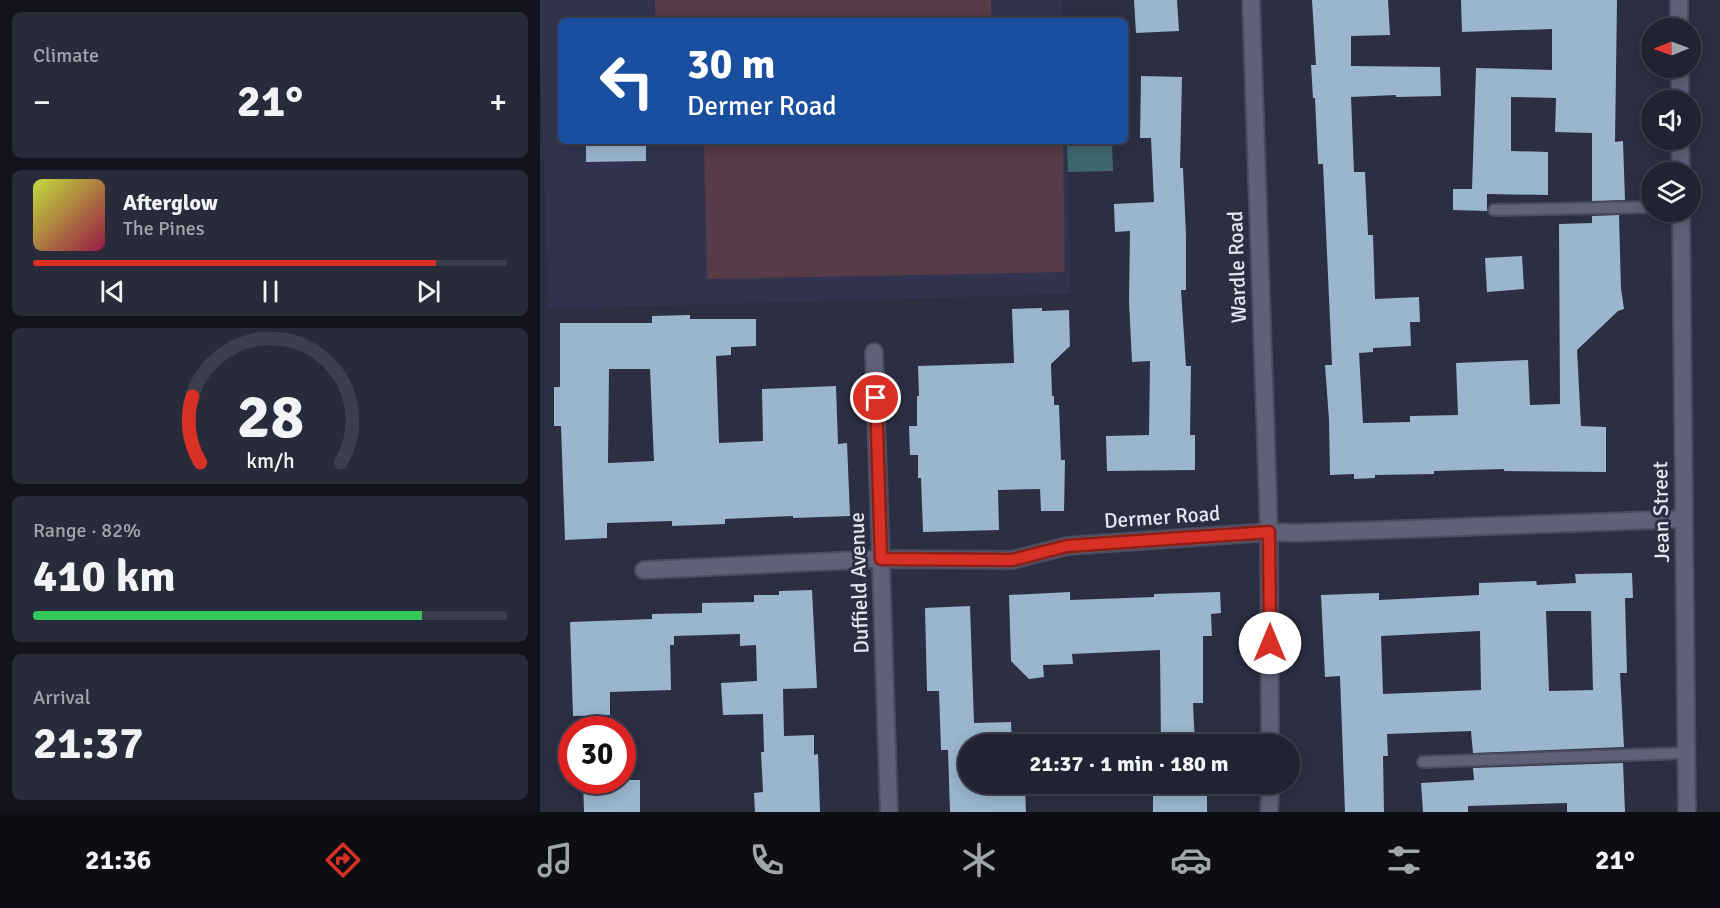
<!DOCTYPE html>
<meta charset="utf-8">
<style>
:root{--surface:#212232;--page:#292a3a;--text:#f1f3f6;--muted:#a2a4ac;--line:#3e3f4d;--accent:#d93025}
body{margin:0;font-family:Signika,sans-serif;background:var(--page);color:var(--text);height:100vh;display:flex;flex-direction:column;font-size:22px;white-space:nowrap}
*{box-sizing:border-box;margin:0}
p{font-size:20px;color:var(--muted)}
.icon{flex:none;width:33px;height:33px;fill:none;stroke:currentColor;stroke-width:2;stroke-linecap:round;stroke-linejoin:round}
.map{position:relative;flex:1;overflow:hidden}
.side{display:flex;flex-direction:column;gap:12px;padding:12px;background:#12131c;width:540px}
.side>*{flex:none}
.banner{position:absolute;left:18px;top:18px;width:570px;height:126px;border-radius:9px;box-shadow:0 3px 15px #0003,0 0 0 2px var(--line);background:#1a4fa0;color:#fff;overflow:hidden}
.needle{width:39px;rotate:269deg}
.buttons{position:absolute;left:1101px;top:18px;display:grid;gap:12px}
.buttons a{display:grid;place-items:center;width:60px;height:60px;border-radius:50%;background:var(--surface);box-shadow:0 3px 15px #0003,0 0 0 2px var(--line);font-size:30px}
.speed{position:absolute;left:18px;top:716px;display:flex;gap:12px;font-size:30px;font-weight:700;text-align:center}
.speed>*{display:grid;place-content:center;width:78px;height:78px;border-radius:50%;background:var(--surface);box-shadow:0 3px 15px #0003,0 0 0 2px var(--line);line-height:1}
.speed .limit{border:9px solid #d22;background:#fff;color:#111}
.pin{position:absolute;display:grid;place-items:center;width:51px;height:51px;color:#fff;margin:-26px;border:3px solid #fff;border-radius:50%;box-shadow:0 2px 6px #0007}
.me{position:absolute;width:66px;margin:-33px;rotate:0deg;stroke-linejoin:round;filter:drop-shadow(0 0 4px #0008)}
.turn{display:flex;align-items:center;gap:21px;height:126px;padding:0 30px;font-size:27px}
.turn .icon{width:78px;height:78px;stroke-width:2.5}
.turn b{display:block;font-size:42px;line-height:51px}
.big{font-size:45px;font-weight:700;line-height:1.1}
.side .widget{flex:1;display:flex;flex-direction:column;justify-content:center;gap:9px;min-width:0;padding:0 21px;border-radius:9px;background:var(--page)}
.side .dial{align-items:center;gap:0}
.dial svg{height:156px;overflow:visible;fill:none;stroke:var(--line);stroke-width:7;stroke-linecap:round;text-anchor:middle}
.dial text{fill:var(--text);stroke:none}
.song{display:flex;align-items:center;gap:18px}
.cover{width:72px;height:72px;border-radius:9px;background:linear-gradient(135deg,hsl(70 70% 55%),hsl(340 70% 35%))}
.played{height:6px;border-radius:3px;background:linear-gradient(90deg,var(--accent) 85%,var(--line) 85%)}
.keys{display:flex;justify-content:space-around;direction:ltr}
.heat{display:flex;justify-content:space-between;align-items:center;font-size:33px;direction:ltr}
.charge{height:9px;border-radius:4px;background:linear-gradient(90deg,#34c759 82%,var(--line) 0)}
.trip{position:absolute;left:418px;top:734px;width:342px;height:60px;border-radius:30px;background:var(--surface);box-shadow:0 3px 15px #0003,0 0 0 2px var(--line);font-weight:700;line-height:60px;text-align:center}
.dock{display:flex;height:96px;justify-content:space-around;align-items:center;background:#0d0e14;color:var(--muted)}
.dock .icon{width:42px;height:42px}
.dock .selected{color:var(--accent)}
.dock b{font-size:27px;color:var(--text)}
main{display:flex;flex:1;min-height:0}
.map>svg:first-child{display:block}
</style>
<main>
<section class="side">
<div class="widget"><p>Climate</p>
<div class="heat"><a>−</a><b class="big">21°</b><a>+</a></div>
</div>
<div class="widget">
<div class="song"><i class="cover"></i><div><b>Afterglow</b><p>The Pines</p></div></div>
<div class="played"></div>
<div class="keys"><svg class="icon" aria-label="previous" viewBox="0 0 24 24"><path d="M18 5L8 12l10 7zM5 5v14"/></svg><svg class="icon" aria-label="pause" viewBox="0 0 24 24"><path d="M8 5v14M16 5v14"/></svg><svg class="icon" aria-label="next" viewBox="0 0 24 24"><path d="M6 5l10 7-10 7zM19 5v14"/></svg></div>
</div>
<div class="widget dial"><svg viewBox="0 0 100 80">
<path d="M14 69A42 42 0 1 1 86 69"/>
<path d="M14 69A42 42 0 0 1 10 35" stroke="#d93025"/>
<text x="50" y="56" font-size="32" font-weight="700">28</text>
<text x="50" y="72" font-size="11">km/h</text>
</svg></div>
<div class="widget"><p>Range · 82%</p><b class="big">410 km</b><div class="charge"></div></div>
<div class="widget"><p>Arrival</p><b class="big">21:37</b></div>
</section>
<div class="map">
<svg width="1180" height="812" viewBox="0 0 1180 812">
<rect width="100%" height="100%" fill="#2c2e42"/>
<!-- built -->
<polygon fill="#32344f" points="0,0 523,0 523,21 21,21 21,141 527,141 531,294 9,309 0,62"/>
<!-- green -->
<g fill="#563b48">
<rect x="115" y="0" width="336" height="21"/>
<polygon points="164,141 523,141 525,272 167,279"/>
</g>
<!-- water -->
<polygon fill="#40676e" points="527,141 572,141 573,171 528,172"/>
<!-- building -->
<g fill="#9ab5cd" fill-rule="evenodd">
<polygon points="594,0 637,0 639,31 596,33"/>
<polygon points="772,0 848,0 850,35 811,36 811,66 900,67 901,96 856,97 856,95 811,97 814,172 825,172 828,235 833,235 835,299 879,297 880,322 870,322 871,346 833,348 833,352 819,353 823,423 870,422 870,416 918,415 916,363 988,360 990,405 1020,404 1019,224 1052,223 1052,216 1079,215 1081,289 1084,309 1078,311 1037,350 1041,426 1066,427 1066,472 964,471 964,469 894,471 894,474 835,475 835,478 814,479 814,474 790,475 789,420 785,365 792,365 783,164 778,164 775,98 773,98 771,65 776,65"/>
<polygon points="921,0 1077,0 1075,142 1083,141 1085,200 1052,201 1052,133 1015,132 1016,98 971,97 971,151 1008,152 1008,195 947,194 947,211 913,210 913,189 932,189 936,68 1012,70 1012,29 922,32"/>
<polygon points="601,76 642,77 640,168 643,168 646,235 646,290 641,290 646,366 651,366 650,435 655,435 655,470 567,471 566,436 609,435 610,361 592,362 589,301 590,231 575,232 574,204 614,202 611,138 600,138"/>
<polygon points="46,141 106,141 106,161 46,162"/>
<polygon points="982,256 984,289 947,292 945,258"/>
<polygon points="502,308 502,311 529,310 530,346 511,364 512,396 514,396 514,405 519,405 521,460 525,460 524,511 501,511 500,489 458,490 459,530 383,532 381,478 378,478 378,455 370,455 369,426 377,426 377,396 379,396 378,366 474,363 472,309"/>
<path d="M150 315V319H216V346L191 347V355L176 356 179 443 223 441 222 389 296 386 298 444 307 443 310 516 253 518V516L185 519V524L132 526V521L67 523V538L25 540 21 426H14V387H20V323H112V316ZM69 369H110L114 461 68 463Z"/>
<path d="M1092 573 1093 598H1085L1087 673H1080L1084 747 933 753 931 731 847 734 848 756H843L844 812H805L800 676 785 677 781 595 839 593V600L939 595V583L996 581 997 585 1036 583 1035 574ZM1006 611H1051L1053 690 1009 691ZM940 631 941 690 843 694 841 636Z"/>
<polygon points="272,590 277,688 243,689 244,736 274,735 274,755 278,754 280,812 215,812 214,793 223,792 221,752 224,752 223,714 183,715 181,683 217,681 216,645 200,646 200,634 134,636 134,645 130,645 131,690 70,692 70,715 33,716 30,622 112,619 112,614 162,613 162,603 214,602 214,595 239,595 239,591"/>
<polygon points="530,592 530,600 614,597 614,594 680,592 681,613 671,614 672,636 663,636 663,703 653,703 655,744 621,744 620,650 532,654 533,664 503,665 504,677 489,679 471,661 469,595"/>
<polygon points="430,606 434,723 471,722 472,744 429,744 429,790 485,789 486,812 410,812 408,750 401,750 399,691 387,691 385,608"/>
<polygon points="1083,763 1085,812 1027,812 1027,803 928,806 928,812 883,812 881,783 934,780 933,768"/>
<polygon points="43,780 100,780 100,812 44,812"/>
<rect x="613" y="783" width="54" height="29"/>
</g>
<g fill="none" stroke-linecap="round" stroke-linejoin="round">
<!-- service casing -->
<g stroke="#4a4c5d" stroke-width="14">
<g id="service">
<polyline points="954,210 1112,207"/>
<polyline points="883,762 1146,753"/>
</g>
</g>
<!-- minor casing -->
<g stroke="#4a4c5d" stroke-width="20">
<g id="minor">
<polyline points="711,0 729,532 730,744"/>
<polyline points="1139,0 1139,28"/>
<polyline points="1140,68 1140,100"/>
<polyline points="1140,140 1141,172"/>
<polyline points="1141,212 1147,812"/>
<polyline points="334,352 349,812"/>
<polyline points="104,570 341,559 472,560 527,546 729,532 755,533 1144,519"/>
<polyline points="729,812 731,783"/>
</g>
</g>
<!-- service -->
<use href="#service" stroke="#5e6178" stroke-width="10"/>
<!-- minor -->
<use href="#minor" stroke="#5e6178" stroke-width="16"/>
</g>
<g fill="none" stroke-linecap="round" stroke-linejoin="round">
<!-- route casing -->
<g stroke="#8d1f18" stroke-width="15">
<polyline id="route" points="336,398 341,559 472,560 527,546 729,532 730,643"/>
</g>
<!-- route -->
<use href="#route" stroke="#d93025" stroke-width="10"/>
</g>
<g text-anchor="middle" dominant-baseline="central" stroke-width="6" stroke-linejoin="round" paint-order="stroke">
<!-- street labels -->
<g font-size="21" fill="#e4e6f3" stroke="#2c2e42">
<text transform="translate(697 267) rotate(-92)">Wardle Road</text>
<text transform="translate(1121 512) rotate(-91)">Jean Street</text>
<text transform="translate(622 517) rotate(-4)">Dermer Road</text>
<text transform="translate(319 583) rotate(-92)">Duffield Avenue</text>
</g>
</g>
</svg>
<div class="buttons">
<a><svg class="needle" viewBox="-14 -14 28 28"><path d="M0-13l5 13h-10z" fill="#e53935"/><path d="M0 13l5-13h-10z" fill="#a2a4ac"/></svg></a>
<a><svg class="icon" aria-label="sound" viewBox="0 0 24 24"><path d="M4 9h4l5-4v14l-5-4H4zM17 9q2 3 0 6"/></svg></a>
<a><svg class="icon" aria-label="layers" viewBox="0 0 24 24"><path d="M12 4l9 5-9 5-9-5zM3 14l9 5 9-5"/></svg></a>
</div>
<div class="speed"><div class="limit">30</div></div>
<div class="pin" style="left:336px;top:398px;background:#d93025"><svg class="icon" aria-label="arrive" viewBox="0 0 24 24"><path d="M6 21V4h12l-3 4 3 4H6"/></svg></div>
<svg class="me" style="left:730px;top:643px" viewBox="-20 -20 40 40"><circle r="19" fill="#fff"/><path d="M0-13L10 11 0 6-10 11z" fill="#d93025"/></svg>
<div class="trip">21:37 · 1 min · 180 m</div>
<div class="banner">
<div class="turn"><svg class="icon" aria-label="left" viewBox="0 0 24 24"><path d="M17 20v-9H6M10 6l-5 5 5 5"/></svg><div><b>30 m</b>Dermer Road</div></div>
</div>
</div>
</main>
<nav class="dock">
<b>21:36</b>
<svg class="icon selected" aria-label="directions" viewBox="0 0 24 24"><path d="M12 3l9 9-9 9-9-9zM9 14v-3h6M13 9l2 2-2 2"/></svg>
<svg class="icon" aria-label="music" viewBox="0 0 24 24"><path d="M9 18V5l10-2v13"/><circle cx="6" cy="18" r="3"/><circle cx="16" cy="16" r="3"/></svg>
<svg class="icon" aria-label="phone" viewBox="0 0 24 24"><path d="M5 4h4l2 5-3 2q2 4 5 5l2-3 5 2v4C11 20 4 13 5 4z"/></svg>
<svg class="icon" aria-label="climate" viewBox="0 0 24 24"><path d="M12 3v18M4 7l16 10M4 17L20 7"/></svg>
<svg class="icon" aria-label="car" viewBox="0 0 24 24"><path d="M5 17H2v-5l4-1 3-4h7l3 4 3 1v5h-3M9 17h6M6 11h13"/><circle cx="7" cy="17" r="2"/><circle cx="17" cy="17" r="2"/></svg>
<svg class="icon" aria-label="filters" viewBox="0 0 24 24"><path d="M4 7h16M4 17h16"/><circle cx="9" cy="7" r="2"/><circle cx="15" cy="17" r="2"/></svg>
<b>21°</b>
</nav>
